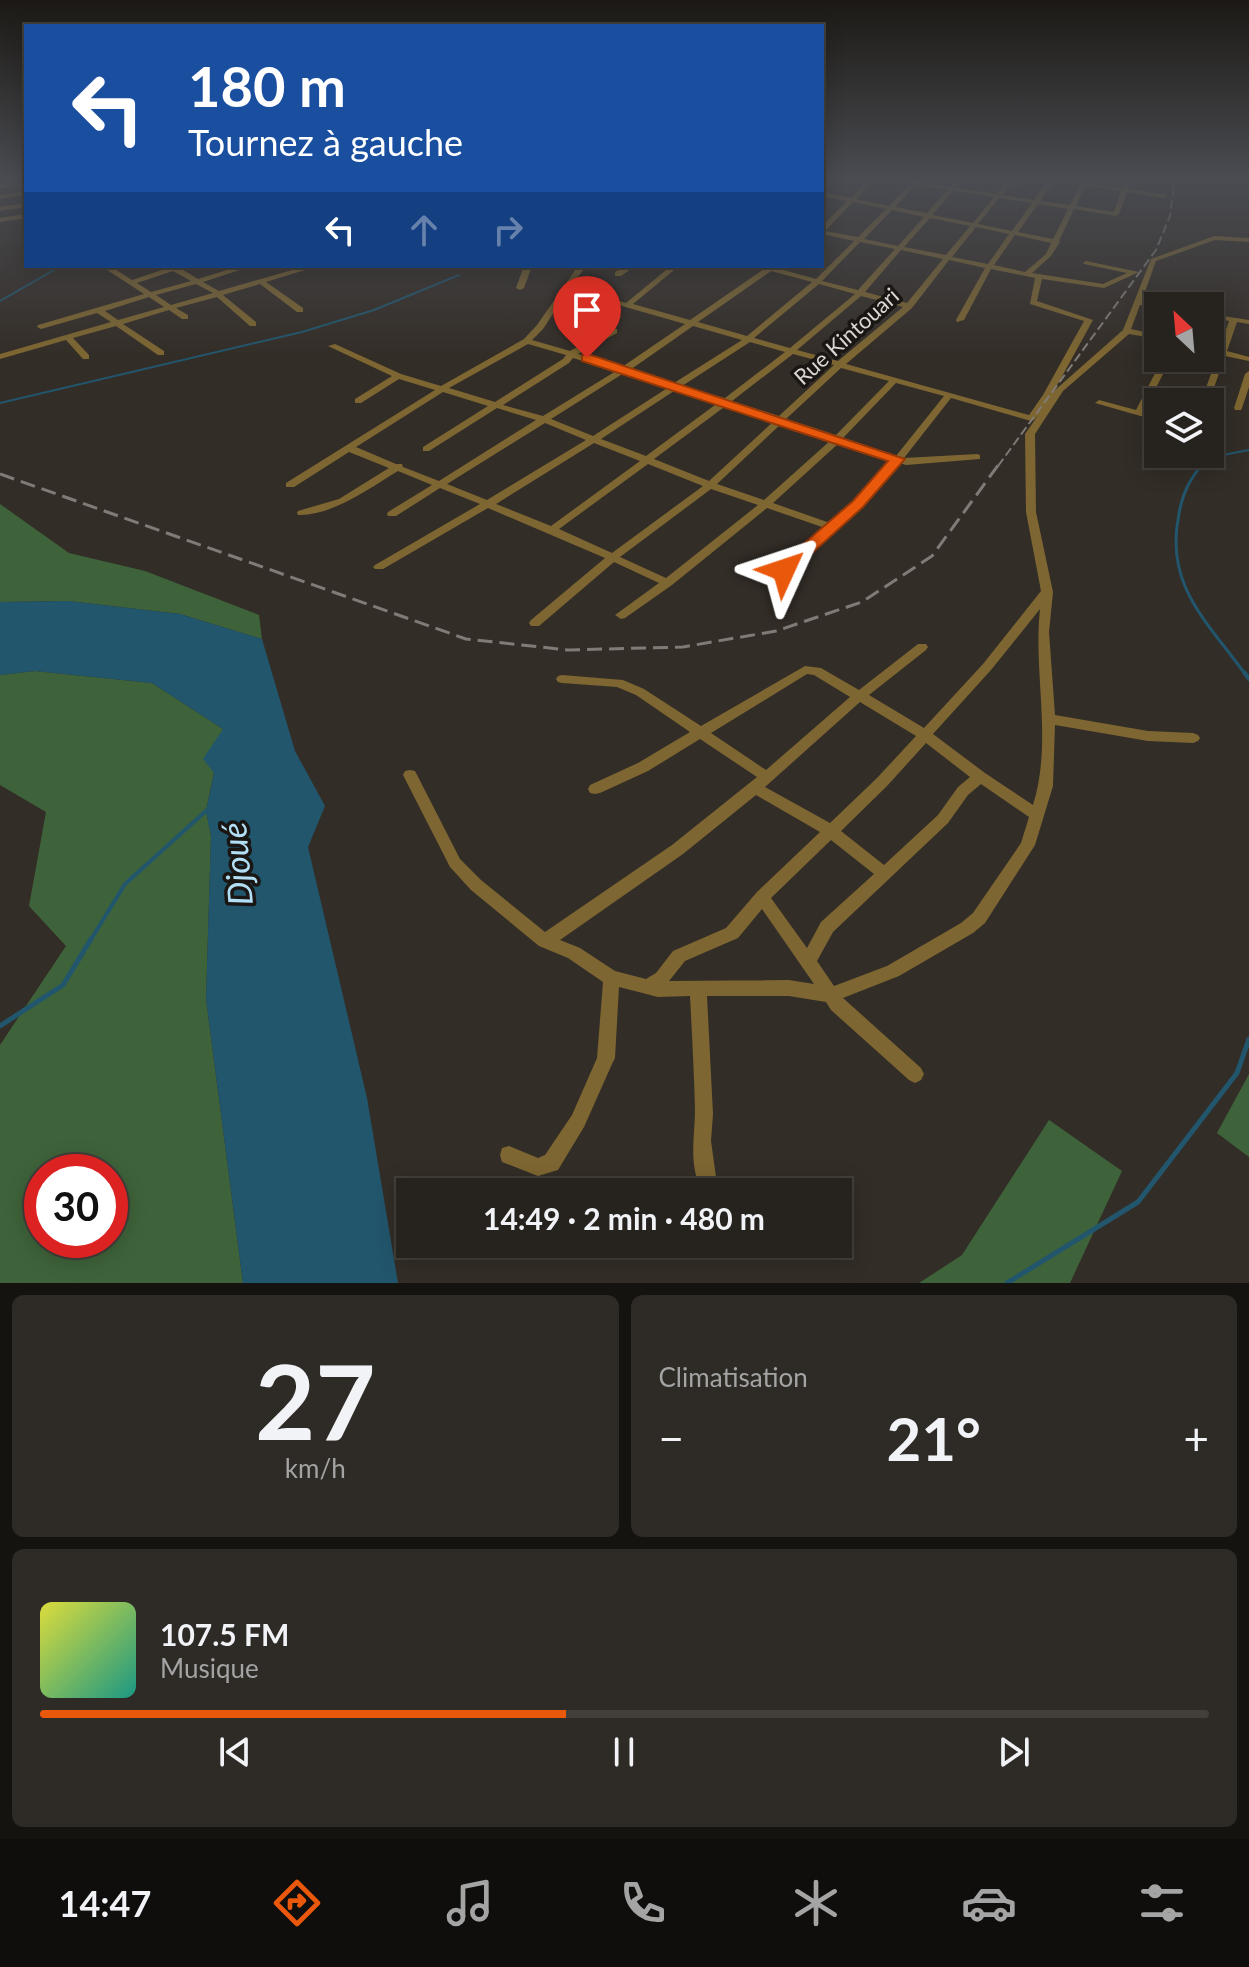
<!DOCTYPE html>
<html lang="fr">
<meta charset="utf-8">
<style>
:root{--surface:#26221d;--page:#2e2a26;--text:#f1f3f6;--muted:#a4a4a4;--line:#423f3b;--accent:#ea580c}
body{margin:0;font-family:Lato,sans-serif;background:var(--page);color:var(--text);height:100vh;display:flex;flex-direction:column;font-size:30px;white-space:nowrap}
*{box-sizing:border-box;margin:0}
p{font-size:26px;color:var(--muted)}
.icon{flex:none;width:44px;height:44px;fill:none;stroke:currentColor;stroke-width:2;stroke-linecap:round;stroke-linejoin:round}
.map{position:relative;height:1283px;overflow:hidden}
.side{display:flex;flex-direction:column;gap:12px;padding:12px;background:#151310;flex:1}
.side>*{flex:none}
.top-card{position:absolute;left:24px;top:24px;width:800px;height:244px;border-radius:0px;box-shadow:0 4px 20px #0003,0 0 0 2px var(--line);background:#1a4fa0;color:#fff;overflow:hidden}
.needle{width:52px;rotate:334deg}
.controls{position:absolute;left:1144px;top:292px;display:grid;gap:16px}
.controls a{display:grid;place-items:center;width:80px;height:80px;border-radius:0px;background:var(--surface);box-shadow:0 4px 20px #0003,0 0 0 2px var(--line);font-size:40px}
.speed{position:absolute;left:24px;top:1154px;display:flex;gap:16px;font-size:40px;font-weight:700;text-align:center}
.speed>*{display:grid;place-content:center;width:104px;height:104px;border-radius:50%;background:var(--surface);box-shadow:0 4px 20px #0003,0 0 0 2px var(--line);line-height:1}
.speed .limit{border:12px solid #d22;background:#fff;color:#111}
.pin{position:absolute;display:grid;place-items:center;width:68px;height:68px;color:#fff;margin:-82px -34px;border-radius:50% 50% 50% 0;rotate:-45deg;box-shadow:0 0 8px #0007}
.pin .icon{rotate:45deg}
.me{position:absolute;width:88px;margin:-44px;rotate:48deg;stroke-linejoin:round;filter:drop-shadow(0 0 6px #0008)}
.turn{display:flex;align-items:center;gap:28px;height:168px;padding:0 32px;font-size:36px}
.turn .icon{width:104px;height:104px;stroke-width:2.5}
.turn b{display:block;font-size:56px;line-height:68px}
.lanes{display:flex;align-items:center;height:76px;padding:0 32px;background:#0003;justify-content:center;gap:40px;direction:ltr}
.lanes .off{opacity:.35}
.big{font-size:60px;font-weight:700;line-height:1.1}
.side .tile{flex:1;display:flex;flex-direction:column;justify-content:center;gap:12px;min-width:0;padding:0 28px;border-radius:12px;background:var(--page)}
.side .dial{align-items:center;gap:0}
.dial b{font-size:104px;line-height:1}
.song{display:flex;align-items:center;gap:24px}
.cover{width:96px;height:96px;border-radius:12px;background:linear-gradient(135deg,hsl(60 70% 55%),hsl(170 70% 35%))}
.played{height:8px;border-radius:4px;background:linear-gradient(90deg,var(--accent) 45%,var(--line) 45%)}
.keys{display:flex;justify-content:space-around;direction:ltr}
.heat{display:flex;justify-content:space-between;align-items:center;font-size:44px;direction:ltr}
.side .tiles{flex:1;display:grid;gap:12px;grid-template-columns:1fr 1fr}
.tile:last-child{grid-column:span 2}
.trip{position:absolute;left:396px;top:1178px;width:456px;height:80px;border-radius:0px;background:var(--surface);box-shadow:0 4px 20px #0003,0 0 0 2px var(--line);font-weight:700;line-height:80px;text-align:center}
.tabs{display:flex;height:128px;justify-content:space-around;align-items:center;background:#0f0e0c;color:var(--muted)}
.tabs .icon{width:56px;height:56px}
.tabs .current{color:var(--accent)}
.tabs b{font-size:36px;color:var(--text)}
.map>svg:first-child{display:block}
</style>
<div class="map">
<svg width="1249" height="1283" viewBox="0 0 1249 1283">
<rect width="100%" height="100%" fill="#332d27"/>
<!-- green -->
<g fill="#3e633a" fill-rule="evenodd">
<polygon points="0,504 69,553 145,571 259,615 262,639 180,614 68,601 0,602"/>
<path d="M35 671 152 683 223 729 206 811 211 836 206 999 243 1283H0V1045L66 946 29 906 46 812 0 785V675ZM42 1172H110V1240H42Z"/>
<polygon points="1249,1074 1249,1157 1217,1133"/>
<polygon points="1049,1120 1122,1171 1070,1283 919,1283 962,1255"/>
</g>
<!-- water -->
<polygon fill="#22566d" points="68,601 180,614 262,639 295,751 325,806 308,847 367,1098 398,1283 243,1283 206,999 211,836 206,811 214,773 203,759 223,729 152,683 35,671 0,675 0,602"/>
<g fill="none" stroke-linecap="round" stroke-linejoin="round">
<!-- stream-far3 -->
<g stroke="#22566d" stroke-width="2">
<polyline points="0,301 61,266"/>
<polyline points="0,403 302,332 374,310 459,275"/>
<polyline points="1201,466 1218,456 1249,450"/>
</g>
<!-- stream-far2 -->
<path stroke="#22566d" stroke-width="3" d="M1203 464C1190 478 1182 495 1179 514 1164 585 1207 621 1245 674"/>
<!-- stream-far1 -->
<g stroke="#22566d" stroke-width="4">
<polyline points="1244,672 1249,679"/>
<polyline points="90,941 125,884 207,810"/>
</g>
<!-- stream -->
<g stroke="#22566d" stroke-width="5">
<polyline points="0,1026 63,985 91,939"/>
<polyline points="1007,1283 1138,1202 1237,1073 1249,1039"/>
</g>
<!-- minor -->
<g fill="#7d6631" fill-rule="evenodd">
<polygon points="831,177 837,177 822,190 822,185"/>
<path d="M871 177 913 181 918 177H924L919 182 950 187 959 177H965L956 188 996 194 1010 177H1016L1002 195 1034 200 1048 180 1034 177H1057L1081 182 1085 178 1088 180 1087 183 1122 188 1126 177H1132L1128 189 1167 195 1165 198 1127 192 1119 214 1116 216 1074 209 1059 241 1060 242 1051 256 1032 273 1103 284 1127 273 1084 264 1083 263 1086 261 1139 272 1104 288 1042 279 1037 301 1093 320 1054 391 1123 330 1151 259 1214 236 1249 238V242L1215 240 1156 261 1142 300 1163 306H1158V308L1140 305 1131 329 1158 335V339L1129 334 1063 391 1035 434 1036 512 1053 592 1049 632 1055 715 1148 731 1193 733 1198 735 1200 738 1198 741 1193 743 1148 741 1055 725 1053 786 1035 845 985 923 973 933 899 976 843 998 921 1068 924 1074 921 1080 915 1083 909 1080 831 1010 826 1002 789 996H707L713 1114 711 1141 716 1177 713 1184 706 1187 699 1184C689 1160 695 1134 695 1109 694 1072 692 1034 690 996L658 997 619 987 615 1058 612 1064 584 1127 558 1170 538 1176 502 1162 500 1155 502 1148 509 1146 538 1158 545 1155 572 1115 597 1058 603 982 568 958 539 946 471 890 450 867 403 775 405 771 410 770 415 771 460 859 481 880 545 932 672 845 757 777 700 739 648 771 600 793 595 794 590 793 588 789 590 785 638 763 690 732 636 695 617 687 562 683 558 682 556 679 558 676 562 675 623 680 644 689 701 726 805 666 821 668 859 690 918 644H926L928 647 926 650 869 695 924 728 983 664 1041 591 1026 512 1025 434 1039 414 1034 420 1031 421 951 398 904 458 977 454 980 455V459L906 465 900 463 852 514 774 582 770 583 764 580 825 528 767 508 672 585 625 618 621 619 615 615 659 583 614 562 539 626H531L529 623 531 620 605 558 488 508 383 569H375L373 567 375 565 480 504 440 488 396 516H388L387 514 388 512 432 485 398 471C370 488 332 516 298 515L297 513 298 511 339 499 389 468 349 452 294 487H286V483L435 390 399 379 361 403H355V399L392 376 328 346 335 344 401 374 441 386 524 339 537 325 578 266H586L571 287 626 303 671 266H679L633 304 690 320 764 269 756 266H778L776 268 816 279 854 241 822 234V226L847 201 822 196V192L851 198ZM876 179 910 184 889 206 856 199ZM1054 181 1080 185 1070 205 1040 201ZM916 185 947 190 927 213 895 207ZM1085 186 1121 191 1114 212 1076 206ZM953 191 994 197 973 223 932 215ZM999 198 1032 203 1012 231 978 224ZM853 202 886 209 858 237 825 231ZM1038 204 1068 209 1053 239 1018 232ZM892 210 924 217 898 246 864 239ZM930 218 970 226 946 255 904 247ZM976 227 1009 234 988 264 952 257ZM1015 235 1051 243 1046 254 1025 272 994 265ZM860 242 895 249 858 290 822 281ZM901 250 943 259 907 303 865 292ZM949 260 985 268 956 320 957 322 964 320 991 269 1035 278 1030 304 1084 321 1043 395 1029 415 846 364 912 308ZM771 271 812 282 747 336 698 322ZM819 284 855 294 790 348 754 338ZM568 291 601 300 576 313V322H582L583 316 608 302 685 324 622 367 578 354 617 333V329H611L570 351 532 340 543 329ZM861 296 903 307 838 361 797 350ZM693 326 742 340 674 383 630 370ZM750 342 785 352 725 398 682 386ZM528 344 566 355 563 359 495 402 449 388ZM793 354 834 365 779 416 732 401ZM573 358 616 371 543 416 503 405 569 363ZM841 368 889 381 836 435 786 419ZM624 373 669 387 593 436 551 419ZM896 383 944 396 896 456 843 438ZM677 389 719 402 646 456 601 439ZM443 392 488 406 423 447V451H429L497 408 536 420 439 481 403 467 402 464H396L356 447ZM727 405 774 421 709 481 654 459ZM545 423 586 440 487 500 447 484ZM782 423 831 440 764 500 717 484ZM594 443 640 461 551 526 496 504ZM839 443 892 460 861 494 830 523 773 503ZM648 464 703 486 612 553 559 529ZM711 489 758 505 666 578 620 557ZM1040 609C1033 674 1053 741 1033 805L985 773 933 734 991 670ZM807 674 814 675 850 697 766 770 711 733ZM860 702 916 736 877 778 830 823 765 787ZM926 743 970 777 958 787 938 815 884 865 841 831 887 786ZM981 784 1029 817 1021 843 973 913 961 923 887 966 834 986 817 961 833 932 948 823 968 795ZM756 795 820 832 757 892 726 928 673 951 656 973 646 979 615 971 580 948 560 940 683 854ZM831 840 874 874 821 922 807 948 771 898ZM762 909 814 984 789 980 669 981 685 961 738 938Z"/>
<polygon points="26,181 26,185 0,188 0,184"/>
<polygon points="26,191 26,195 0,199 0,195"/>
<polygon points="26,203 26,207 0,211 0,207"/>
<polygon points="26,214 26,218 0,222 0,218"/>
<path d="M101 266H110L132 280 168 268 166 266H180V268L198 279 240 266H252L203 282 219 291 306 266H318L266 282 303 308V312H297L260 284 223 295 256 322V326H250L217 297 176 308 188 315V319H182L169 310 123 324 164 351V355H158L116 326 73 338 89 355V359H83L66 340 0 359V354L111 322 97 313 41 329 37 327 38 325 144 294ZM173 271 191 281 151 292 137 283ZM196 284 213 293 171 305 156 295ZM149 297 164 307 118 320 105 311Z"/>
<polygon points="524,266 532,266 524,288 520,290 516,288"/>
<polygon points="626,266 635,266 621,276 615,276 615,272"/>
<polygon points="1210,314 1249,320 1249,324 1237,322 1227,351 1249,357 1249,361 1225,356 1209,402 1201,402 1218,354 1210,352 1210,348 1219,350 1229,321 1210,318"/>
<polygon points="1163,358 1171,358 1144,412 1158,415 1158,421 1095,403 1099,400 1136,410"/>
<polygon points="1249,371 1249,387 1242,408 1241,410 1235,410 1234,408 1245,374"/>
</g>
<!-- rail-far1 -->
<polyline stroke="#807b76" stroke-width="2" stroke-dasharray="9 4" stroke-linecap="butt" points="998,466 1156,250 1170,216 1175,177"/>
<!-- rail -->
<polyline stroke="#807b76" stroke-width="3" stroke-dasharray="15 7" stroke-linecap="butt" points="0,474 466,639 568,650 683,647 776,631 862,602 932,556 999,464"/>
</g>
<!-- sky -->
<linearGradient id="sky" x2="0" y2="1"><stop stop-color="#1c1915"/><stop offset="0.5" stop-color="#4a4c52"/><stop offset="1" stop-color="#4a4c52" stop-opacity="0"/></linearGradient>
<rect width="1249" height="357" fill="url(#sky)"/>
<!-- route -->
<polygon fill="#ea580c" stroke="#983908" stroke-width="2" points="582,355 591,355 905,459 863,507 790,573 778,573 775,570 778,566 853,501 888,461 582,361"/>
<g text-anchor="middle" dominant-baseline="central" stroke-width="7" stroke-linejoin="round" paint-order="stroke">
<!-- far-street labels -->
<g font-size="22" fill="#dad6d2" stroke="#191613">
<text transform="translate(846 336) rotate(-42)">Rue Kintouari</text>
</g>
<!-- near-water labels -->
<g font-size="34" font-style="italic" fill="#b2dff6" stroke="#191613">
<text transform="translate(236 864) rotate(-95)">Djoué</text>
</g>
</g>
</svg>
<div class="controls">
<a><svg class="needle" viewBox="-14 -14 28 28"><path d="M0-13l5 13h-10z" fill="#e53935"/><path d="M0 13l5-13h-10z" fill="#a4a4a4"/></svg></a>
<a><svg class="icon" aria-label="layers" viewBox="0 0 24 24"><path d="M12 4l9 5-9 5-9-5zM3 14l9 5 9-5"/></svg></a>
</div>
<div class="speed"><div class="limit">30</div></div>
<div class="pin" style="left:587px;top:358px;background:#d93025"><svg class="icon" aria-label="arrive" viewBox="0 0 24 24"><path d="M6 21V4h12l-3 4 3 4H6"/></svg></div>
<svg class="me" style="left:784px;top:570px" viewBox="-20 -20 40 40"><path d="M0-17L14 15 0 8-14 15z" fill="#ea580c" stroke="#fff" stroke-width="4"/></svg>
<div class="trip">14:49 · 2 min · 480 m</div>
<div class="top-card">
<div class="turn"><svg class="icon" aria-label="left" viewBox="0 0 24 24"><path d="M17 20v-9H6M10 6l-5 5 5 5"/></svg><div><b>180 m</b>Tournez à gauche</div></div>
<div class="lanes"><svg class="icon" aria-label="left" viewBox="0 0 24 24"><path d="M17 20v-9H6M10 6l-5 5 5 5"/></svg><svg class="icon off" aria-label="ahead" viewBox="0 0 24 24"><path d="M12 20V5M6 11l6-6 6 6"/></svg><svg class="icon off" aria-label="right" viewBox="0 0 24 24"><path d="M7 20v-9h11M14 6l5 5-5 5"/></svg></div>
</div>
</div>
<section class="side">
<div class="tiles">
<div class="tile dial"><b>27</b><p>km/h</p></div>
<div class="tile"><p>Climatisation</p>
<div class="heat"><a>−</a><b class="big">21°</b><a>+</a></div>
</div>
<div class="tile">
<div class="song"><i class="cover"></i><div><b>107.5 FM</b><p>Musique</p></div></div>
<div class="played"></div>
<div class="keys"><svg class="icon" aria-label="previous" viewBox="0 0 24 24"><path d="M18 5L8 12l10 7zM5 5v14"/></svg><svg class="icon" aria-label="pause" viewBox="0 0 24 24"><path d="M8 5v14M16 5v14"/></svg><svg class="icon" aria-label="next" viewBox="0 0 24 24"><path d="M6 5l10 7-10 7zM19 5v14"/></svg></div>
</div>
</div>
</section>
<nav class="tabs">
<b>14:47</b>
<svg class="icon current" aria-label="directions" viewBox="0 0 24 24"><path d="M12 3l9 9-9 9-9-9zM9 14v-3h6M13 9l2 2-2 2"/></svg>
<svg class="icon" aria-label="music" viewBox="0 0 24 24"><path d="M9 18V5l10-2v13"/><circle cx="6" cy="18" r="3"/><circle cx="16" cy="16" r="3"/></svg>
<svg class="icon" aria-label="phone" viewBox="0 0 24 24"><path d="M5 4h4l2 5-3 2q2 4 5 5l2-3 5 2v4C11 20 4 13 5 4z"/></svg>
<svg class="icon" aria-label="climate" viewBox="0 0 24 24"><path d="M12 3v18M4 7l16 10M4 17L20 7"/></svg>
<svg class="icon" aria-label="car" viewBox="0 0 24 24"><path d="M5 17H2v-5l4-1 3-4h7l3 4 3 1v5h-3M9 17h6M6 11h13"/><circle cx="7" cy="17" r="2"/><circle cx="17" cy="17" r="2"/></svg>
<svg class="icon" aria-label="filters" viewBox="0 0 24 24"><path d="M4 7h16M4 17h16"/><circle cx="9" cy="7" r="2"/><circle cx="15" cy="17" r="2"/></svg>
</nav>
